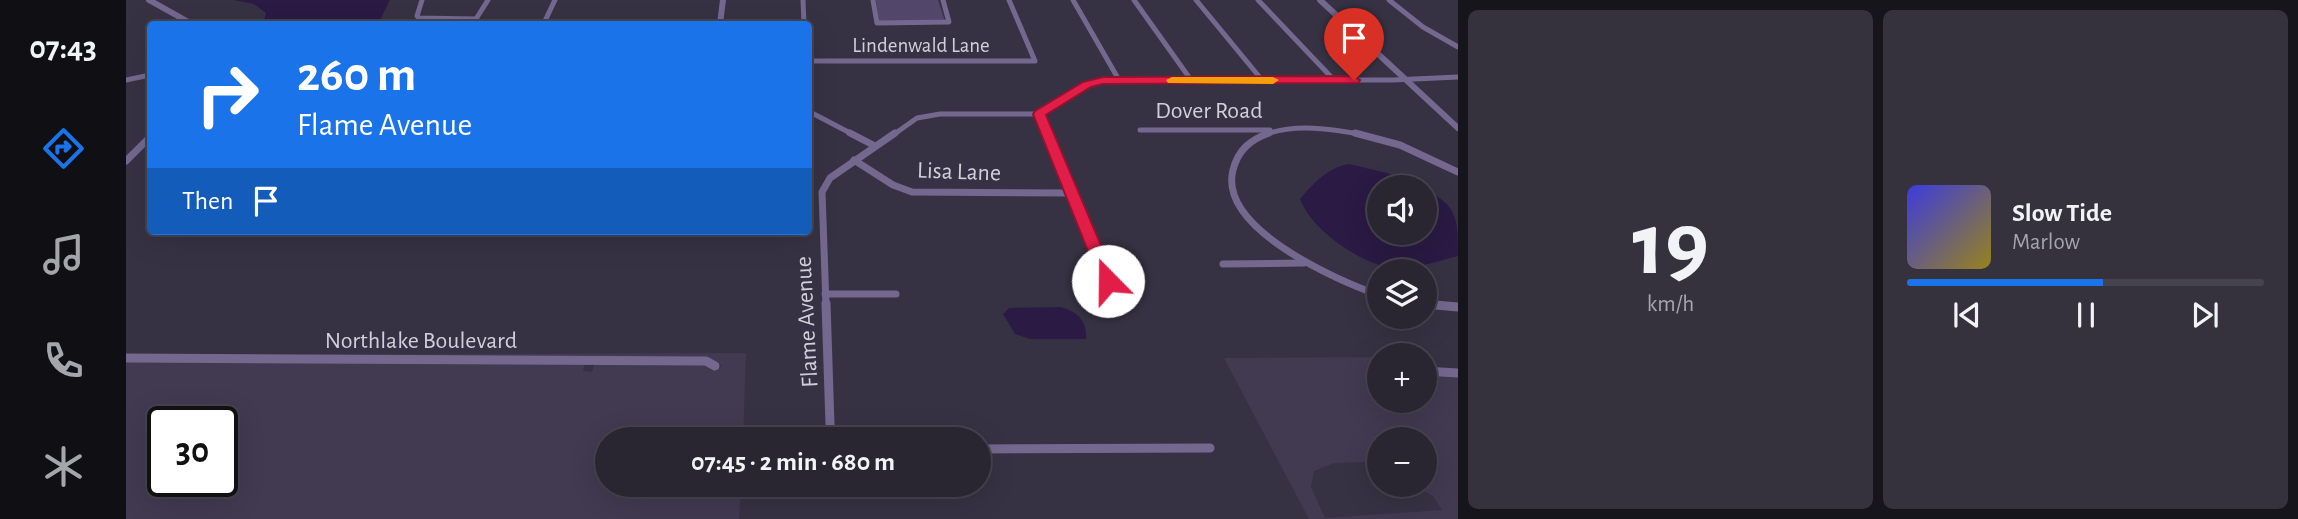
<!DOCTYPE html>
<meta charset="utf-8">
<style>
:root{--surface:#292632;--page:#35323e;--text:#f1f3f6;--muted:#a5a5ac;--line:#45434d;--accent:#1a73e8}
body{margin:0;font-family:"Alegreya Sans",sans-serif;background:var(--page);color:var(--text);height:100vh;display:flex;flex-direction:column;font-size:26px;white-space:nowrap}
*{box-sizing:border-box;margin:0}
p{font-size:23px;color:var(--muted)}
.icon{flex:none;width:38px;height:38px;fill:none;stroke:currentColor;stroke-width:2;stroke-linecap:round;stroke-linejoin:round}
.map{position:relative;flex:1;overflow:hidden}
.drawer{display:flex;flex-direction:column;gap:10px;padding:10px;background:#17151c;width:840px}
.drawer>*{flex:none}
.guide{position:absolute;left:21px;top:21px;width:665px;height:214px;border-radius:7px;box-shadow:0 7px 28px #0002,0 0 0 2px var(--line);background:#1a73e8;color:#fff;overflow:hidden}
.controls{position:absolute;left:1241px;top:175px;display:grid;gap:14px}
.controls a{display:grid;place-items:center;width:70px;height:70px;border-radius:50%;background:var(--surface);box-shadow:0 7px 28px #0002,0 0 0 2px var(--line);font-size:35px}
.speed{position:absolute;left:21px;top:406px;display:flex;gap:14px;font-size:35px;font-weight:700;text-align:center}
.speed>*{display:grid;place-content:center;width:91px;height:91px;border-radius:50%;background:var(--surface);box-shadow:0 7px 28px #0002,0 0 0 2px var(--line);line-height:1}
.speed .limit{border:4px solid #111;border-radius:10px;background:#fff;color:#111}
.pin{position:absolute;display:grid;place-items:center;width:60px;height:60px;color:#fff;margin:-72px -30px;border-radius:50% 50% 50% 0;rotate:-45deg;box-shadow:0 0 7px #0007}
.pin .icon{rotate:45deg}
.me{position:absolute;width:77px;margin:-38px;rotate:338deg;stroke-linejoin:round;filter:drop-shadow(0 0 5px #0008)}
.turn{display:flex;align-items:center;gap:24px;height:147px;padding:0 35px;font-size:32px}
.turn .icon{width:91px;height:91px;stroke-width:2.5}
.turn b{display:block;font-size:49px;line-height:60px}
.then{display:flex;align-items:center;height:66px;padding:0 35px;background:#0003;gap:14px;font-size:26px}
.drawer .widget{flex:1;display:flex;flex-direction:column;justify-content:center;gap:10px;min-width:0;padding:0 24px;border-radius:10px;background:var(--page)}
.drawer .dial{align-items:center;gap:0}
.dial b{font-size:91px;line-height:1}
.song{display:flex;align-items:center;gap:21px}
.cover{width:84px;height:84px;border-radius:10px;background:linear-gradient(135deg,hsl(240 70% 55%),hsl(50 70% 35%))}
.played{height:7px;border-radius:4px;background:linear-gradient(90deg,var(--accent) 55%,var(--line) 55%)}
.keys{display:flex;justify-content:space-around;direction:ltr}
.drawer .tiles{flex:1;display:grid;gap:10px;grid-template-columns:repeat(2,1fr)}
.trip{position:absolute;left:469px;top:427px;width:396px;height:70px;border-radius:35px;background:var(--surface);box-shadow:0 7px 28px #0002,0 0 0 2px var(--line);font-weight:700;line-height:70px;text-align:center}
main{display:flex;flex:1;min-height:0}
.dock{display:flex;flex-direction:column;width:126px;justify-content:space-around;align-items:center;background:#100f14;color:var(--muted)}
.dock .icon{width:49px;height:49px}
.dock .selected{color:var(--accent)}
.dock b{font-size:32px;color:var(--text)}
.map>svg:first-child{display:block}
</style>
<main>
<nav class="dock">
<b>07:43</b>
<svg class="icon selected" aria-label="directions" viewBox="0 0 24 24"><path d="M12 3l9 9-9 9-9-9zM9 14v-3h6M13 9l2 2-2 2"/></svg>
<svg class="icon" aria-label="music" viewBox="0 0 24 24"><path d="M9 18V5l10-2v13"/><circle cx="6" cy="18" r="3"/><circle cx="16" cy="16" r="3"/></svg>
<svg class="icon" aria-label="phone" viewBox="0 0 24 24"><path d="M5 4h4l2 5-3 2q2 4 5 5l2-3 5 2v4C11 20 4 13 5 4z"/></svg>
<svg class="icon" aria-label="climate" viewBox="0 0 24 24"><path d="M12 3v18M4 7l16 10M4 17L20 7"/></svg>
</nav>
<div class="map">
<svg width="1332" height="519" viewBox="0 0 1332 519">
<rect width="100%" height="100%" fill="#373243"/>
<!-- built -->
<g fill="#413a51" fill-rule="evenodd">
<path d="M620 353 617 439H481V485H615L613 519H0V362L459 363 457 371 466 372 469 363 578 364 590 371 596 366 581 357 115 355ZM37 422H96V481H37Z"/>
<path d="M1253 357V401H1298L1299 374 1332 377V519H1183L1098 358ZM1253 439H1298V485H1287L1307 496 1316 510 1199 518 1185 487 1188 471 1208 463 1242 462 1253 467Z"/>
</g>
<!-- green -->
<polygon fill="#52466b" points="750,0 812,0 819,21 753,21"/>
<!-- water -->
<g fill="#2a1a44">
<polygon points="108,0 264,0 252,24 137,24 140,13 128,4"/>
<path d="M1223 164 1261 173 1294 187H1253V233H1298L1299 189C1332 207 1332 218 1332 256 1309 262 1286 270 1262 267 1232 262 1184 228 1174 199 1189 182 1201 168 1223 164Z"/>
<path d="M935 307C952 312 961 321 960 339H904L889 334 877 314 883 308Z"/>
</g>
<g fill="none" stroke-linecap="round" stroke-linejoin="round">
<!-- minor-far2 -->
<g stroke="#74688f" stroke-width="5">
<polyline points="296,0 291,16 293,18 350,19"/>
<polyline points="677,0 678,24"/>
<polyline points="747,0 751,23 823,22 817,0"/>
<polyline points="947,0 993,80"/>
<polyline points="1008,0 1065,80"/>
<polyline points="1070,0 1136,80"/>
<polyline points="1132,0 1208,80"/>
<polyline points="1263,0 1297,27 1332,47"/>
<polyline points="418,23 429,0"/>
<polyline points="351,24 350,19 362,0"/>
<polyline points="405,24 594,23"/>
<polyline points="682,61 909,61 883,0"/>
<polyline points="0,80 24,75"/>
<polyline points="684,112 728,135"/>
<polyline points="913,114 922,135"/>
<polyline points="1014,130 1144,130"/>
<polyline points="767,135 791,118 814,114 913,114 961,85 977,80 1267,80 1332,77"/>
<path d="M1138 135C1169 123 1206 129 1238 135"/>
</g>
<!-- minor-far1 -->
<g stroke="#74688f" stroke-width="7">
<polyline points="724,133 749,146"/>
<polyline points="921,133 982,281"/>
<path d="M1143 133C1124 140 1112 150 1107 170 1092 228 1210 280 1253 295"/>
<polyline points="1229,133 1274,145 1332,172"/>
<polyline points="728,160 767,185 786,192 945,193"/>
<polyline points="0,161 24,137"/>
<polyline points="1097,264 1178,263"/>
<polyline points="699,294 770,294"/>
<polyline points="1298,304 1304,305"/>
<polyline points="700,305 696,192 704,178 769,133"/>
</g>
<!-- minor -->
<g stroke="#74688f" stroke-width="9">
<polyline points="700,303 704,425 710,439"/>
<polyline points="1298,304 1332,307"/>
<polyline points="0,358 580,361 589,366"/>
<polyline points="1298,371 1332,373"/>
<polyline points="852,449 1084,448"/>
</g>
<!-- tertiary -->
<g stroke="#74688f" stroke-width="6">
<polyline points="23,0 66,24"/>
<polyline points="1194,0 1332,128"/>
<polyline points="594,24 597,0"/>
</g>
</g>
<!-- route -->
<polygon fill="#e11d48" stroke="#92132f" stroke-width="2" points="1228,76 1234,80 1232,83 977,84 965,87 920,115 990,281 982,287 976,286 907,114 909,111 957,82 977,77"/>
<!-- slow -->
<polygon fill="#f59e0b" points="1046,77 1147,77 1153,80 1147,84 1042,83 1040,80"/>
<g text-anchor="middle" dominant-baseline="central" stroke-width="7" stroke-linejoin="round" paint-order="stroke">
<!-- far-street labels -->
<g font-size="21" fill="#d2cfda" stroke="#373243">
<text x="795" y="45">Lindenwald Lane</text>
</g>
<!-- street labels -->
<g font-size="24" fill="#d2cfda" stroke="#373243">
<text x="1083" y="111">Dover Road</text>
<text transform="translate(833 172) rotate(2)">Lisa Lane</text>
<text transform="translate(681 322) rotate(-93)">Flame Avenue</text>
<text x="295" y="341">Northlake Boulevard</text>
</g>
</g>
</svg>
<div class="controls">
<a><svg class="icon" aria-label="sound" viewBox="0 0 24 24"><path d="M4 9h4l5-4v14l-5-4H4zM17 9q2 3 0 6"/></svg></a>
<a><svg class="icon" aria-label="layers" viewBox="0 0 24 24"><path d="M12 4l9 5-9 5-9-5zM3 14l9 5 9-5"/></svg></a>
<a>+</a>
<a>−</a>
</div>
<div class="speed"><div class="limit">30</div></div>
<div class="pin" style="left:1228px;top:80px;background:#d93025"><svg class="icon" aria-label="arrive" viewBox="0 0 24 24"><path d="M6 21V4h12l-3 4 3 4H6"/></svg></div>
<svg class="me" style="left:982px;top:281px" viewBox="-20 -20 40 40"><circle r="19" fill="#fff"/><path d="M0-13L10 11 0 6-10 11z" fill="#e11d48"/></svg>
<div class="trip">07:45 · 2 min · 680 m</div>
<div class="guide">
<div class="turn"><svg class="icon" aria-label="right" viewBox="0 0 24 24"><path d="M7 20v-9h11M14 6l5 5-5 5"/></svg><div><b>260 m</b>Flame Avenue</div></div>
<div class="then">Then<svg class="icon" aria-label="arrive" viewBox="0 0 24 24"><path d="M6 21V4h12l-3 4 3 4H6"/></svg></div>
</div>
</div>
<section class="drawer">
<div class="tiles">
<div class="widget dial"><b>19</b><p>km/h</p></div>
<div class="widget">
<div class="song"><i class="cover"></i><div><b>Slow Tide</b><p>Marlow</p></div></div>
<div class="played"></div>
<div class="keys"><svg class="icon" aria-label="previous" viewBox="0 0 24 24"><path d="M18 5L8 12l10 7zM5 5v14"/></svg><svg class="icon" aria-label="pause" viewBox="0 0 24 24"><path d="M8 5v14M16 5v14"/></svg><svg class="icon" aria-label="next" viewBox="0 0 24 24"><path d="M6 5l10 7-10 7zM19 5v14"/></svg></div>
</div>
</div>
</section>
</main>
